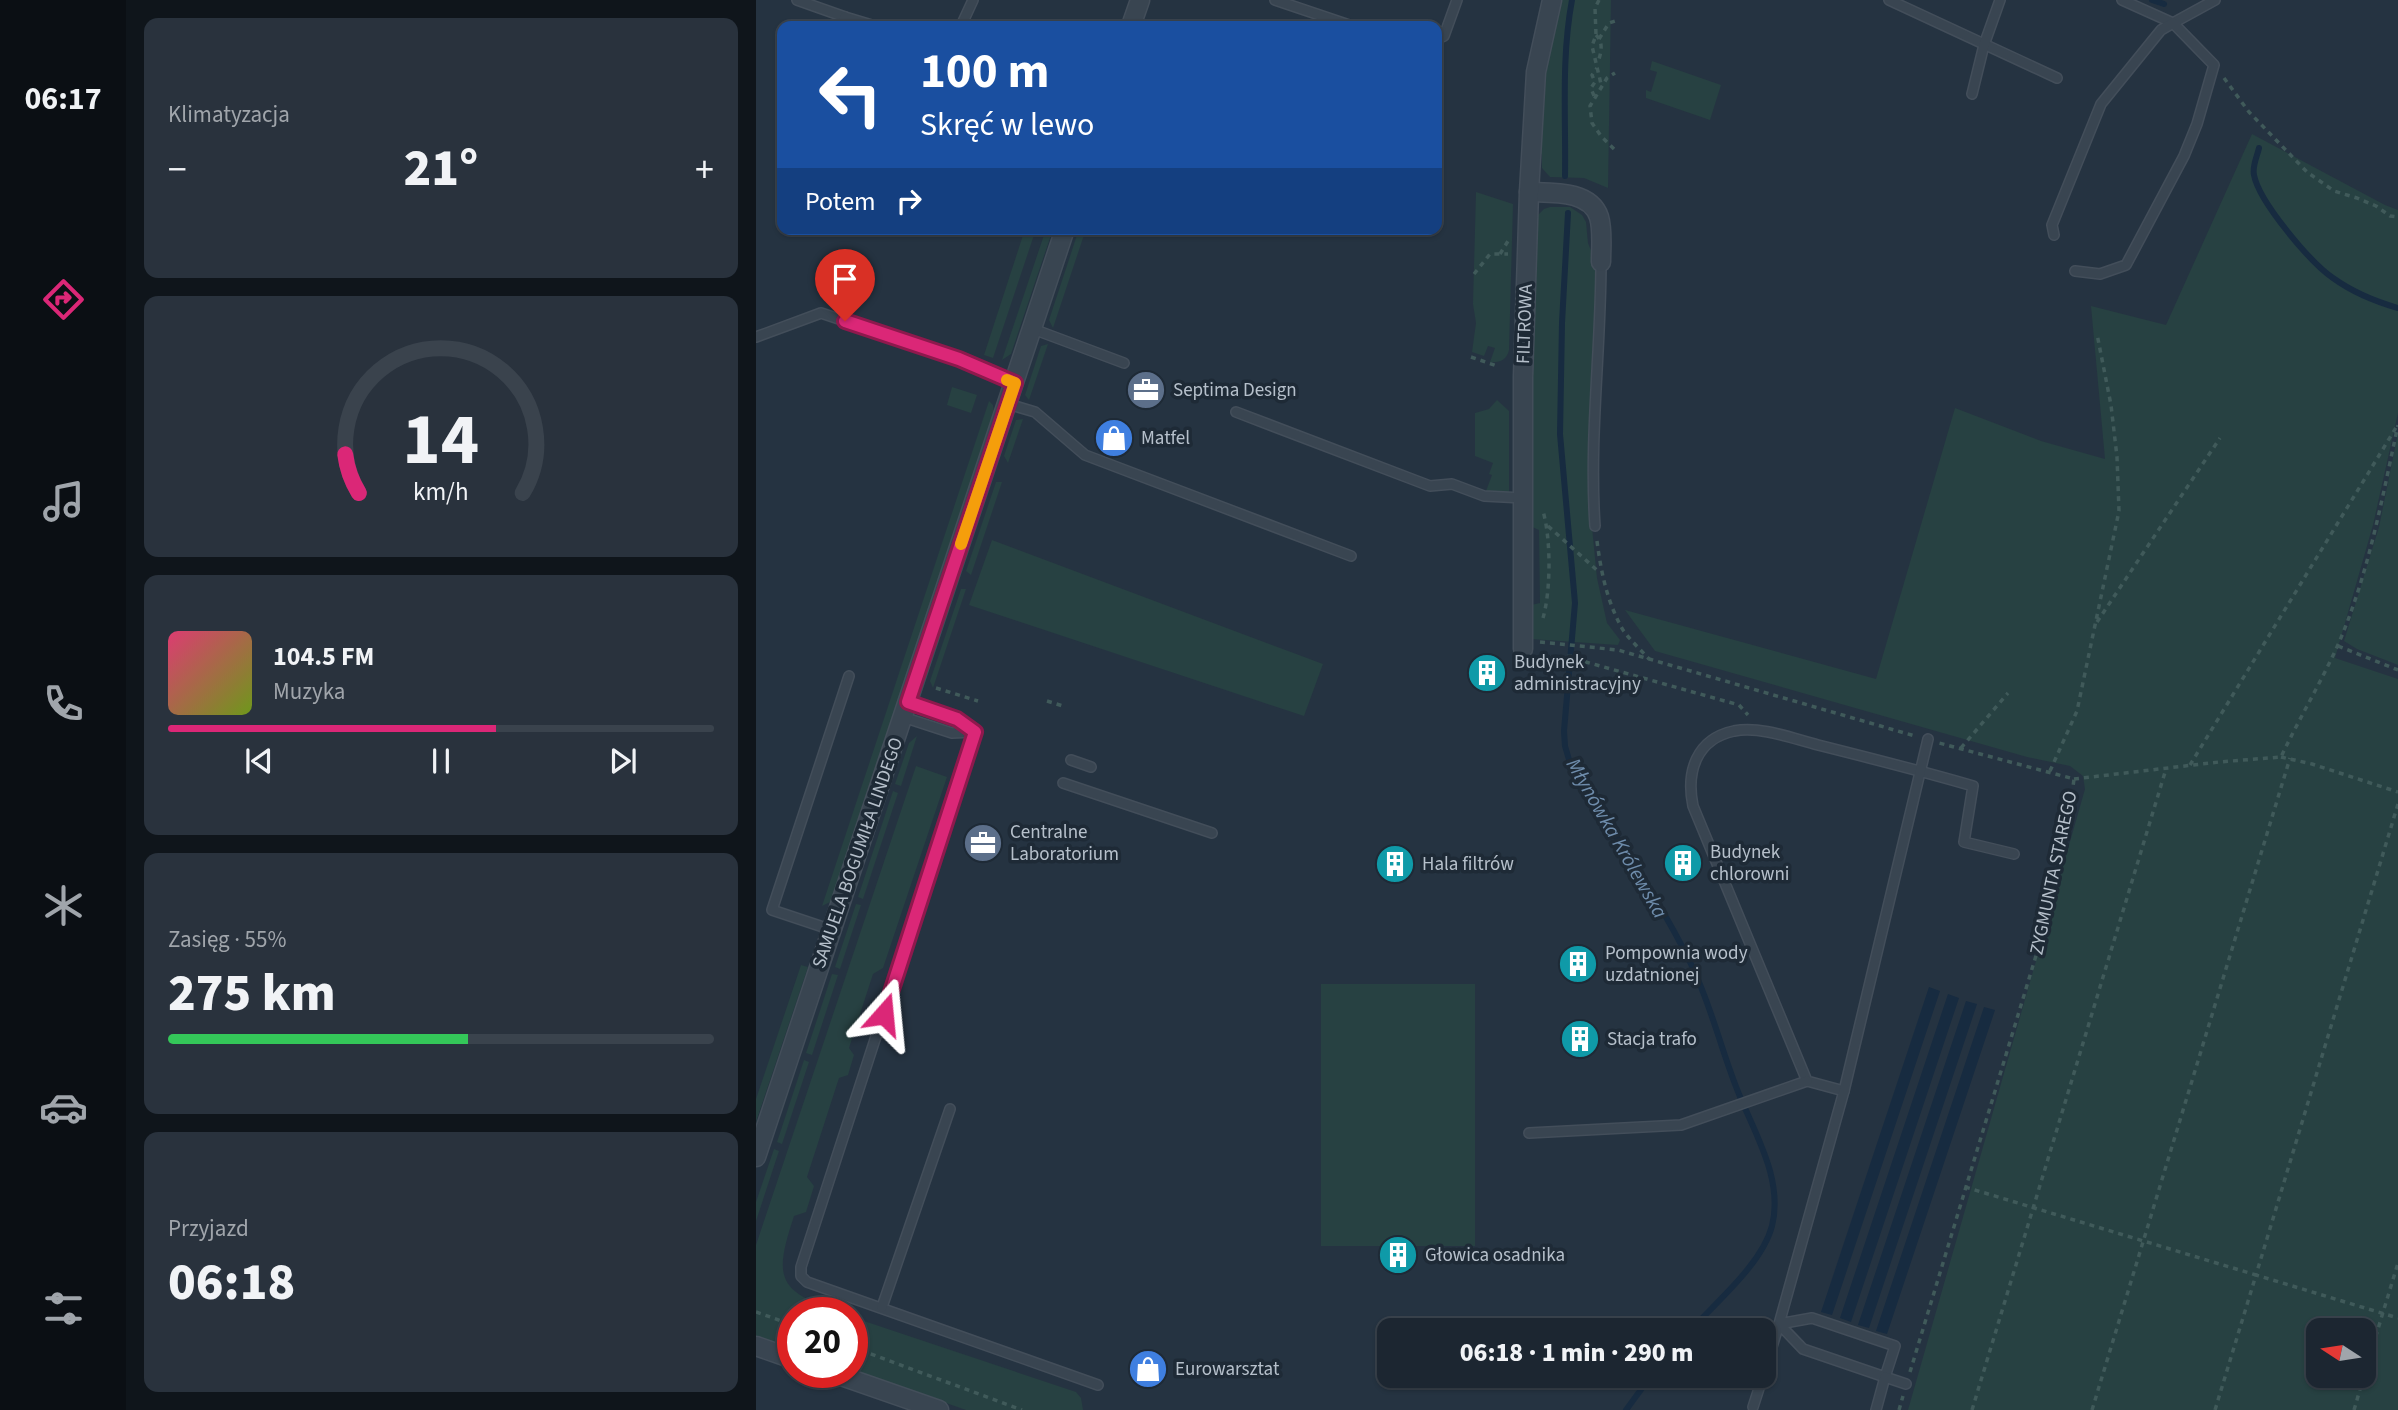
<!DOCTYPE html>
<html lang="pl">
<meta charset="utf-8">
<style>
:root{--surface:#1c2631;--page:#29323d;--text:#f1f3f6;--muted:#a0a5ab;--line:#3a434d;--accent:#db2777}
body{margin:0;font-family:"Source Sans 3",sans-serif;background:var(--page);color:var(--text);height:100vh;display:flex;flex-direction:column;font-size:26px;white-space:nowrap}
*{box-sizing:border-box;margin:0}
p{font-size:23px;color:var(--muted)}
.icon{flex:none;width:38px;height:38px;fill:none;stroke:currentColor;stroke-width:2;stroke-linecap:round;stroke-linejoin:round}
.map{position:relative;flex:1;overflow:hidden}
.side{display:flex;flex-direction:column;gap:18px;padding:18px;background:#0f151b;width:630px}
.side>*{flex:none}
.hud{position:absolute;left:21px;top:21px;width:665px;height:214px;border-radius:14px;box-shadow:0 2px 5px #0004,0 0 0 2px var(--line);background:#1a4fa0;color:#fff;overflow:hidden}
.needle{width:46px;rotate:282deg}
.tools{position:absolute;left:1550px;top:1318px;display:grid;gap:14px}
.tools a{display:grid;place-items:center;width:70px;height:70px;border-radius:14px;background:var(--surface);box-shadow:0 2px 5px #0004,0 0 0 2px var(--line);font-size:35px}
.speed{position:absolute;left:21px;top:1297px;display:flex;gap:14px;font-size:35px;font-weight:700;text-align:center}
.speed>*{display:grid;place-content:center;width:91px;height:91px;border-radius:50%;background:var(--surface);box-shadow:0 2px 5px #0004,0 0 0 2px var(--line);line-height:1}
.speed .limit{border:10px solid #d22;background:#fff;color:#111}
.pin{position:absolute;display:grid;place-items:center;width:60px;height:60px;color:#fff;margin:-72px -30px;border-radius:50% 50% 50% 0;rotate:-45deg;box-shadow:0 0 7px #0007}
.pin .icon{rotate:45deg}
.me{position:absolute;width:77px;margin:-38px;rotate:18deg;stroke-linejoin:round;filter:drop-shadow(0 0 5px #0008)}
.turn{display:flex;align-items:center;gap:24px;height:147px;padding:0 28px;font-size:32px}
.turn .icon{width:91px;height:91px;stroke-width:2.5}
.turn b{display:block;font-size:49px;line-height:60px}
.then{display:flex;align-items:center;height:66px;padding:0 28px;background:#0003;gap:14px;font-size:26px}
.big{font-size:52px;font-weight:800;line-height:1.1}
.side .widget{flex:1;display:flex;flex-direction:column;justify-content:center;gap:10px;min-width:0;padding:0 24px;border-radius:14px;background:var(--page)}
.side .dial{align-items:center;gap:0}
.dial svg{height:182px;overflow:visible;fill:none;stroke:var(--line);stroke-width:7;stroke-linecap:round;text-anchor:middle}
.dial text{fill:var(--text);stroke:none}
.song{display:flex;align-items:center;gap:21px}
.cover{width:84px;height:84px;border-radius:10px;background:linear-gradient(135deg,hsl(340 70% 55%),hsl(80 70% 35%))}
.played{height:7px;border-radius:4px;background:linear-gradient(90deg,var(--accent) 60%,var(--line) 60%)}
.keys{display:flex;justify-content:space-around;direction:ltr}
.heat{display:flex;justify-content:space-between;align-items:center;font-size:38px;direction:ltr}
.charge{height:10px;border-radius:5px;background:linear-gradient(90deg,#34c759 55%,var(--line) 0)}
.trip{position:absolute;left:621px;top:1318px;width:399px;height:70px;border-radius:14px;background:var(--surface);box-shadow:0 2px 5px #0004,0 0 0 2px var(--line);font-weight:800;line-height:70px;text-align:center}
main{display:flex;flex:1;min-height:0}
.tabs{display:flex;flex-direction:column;width:126px;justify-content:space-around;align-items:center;background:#0b0f14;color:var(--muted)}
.tabs .icon{width:49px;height:49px}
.tabs .selected{color:var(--accent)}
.tabs b{font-size:32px;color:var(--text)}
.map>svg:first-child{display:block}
</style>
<main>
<nav class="tabs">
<b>06:17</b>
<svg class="icon selected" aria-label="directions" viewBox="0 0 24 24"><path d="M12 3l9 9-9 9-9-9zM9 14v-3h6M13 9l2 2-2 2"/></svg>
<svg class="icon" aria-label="music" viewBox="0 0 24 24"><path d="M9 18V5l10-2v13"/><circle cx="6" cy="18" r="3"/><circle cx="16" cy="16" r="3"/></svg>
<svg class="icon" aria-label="phone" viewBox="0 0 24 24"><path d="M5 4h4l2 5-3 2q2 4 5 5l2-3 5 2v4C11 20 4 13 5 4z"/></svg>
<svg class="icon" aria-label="climate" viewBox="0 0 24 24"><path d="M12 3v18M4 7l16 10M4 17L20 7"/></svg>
<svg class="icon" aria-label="car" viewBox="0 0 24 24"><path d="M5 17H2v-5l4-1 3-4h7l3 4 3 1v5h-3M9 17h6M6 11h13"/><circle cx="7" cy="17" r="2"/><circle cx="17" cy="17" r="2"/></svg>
<svg class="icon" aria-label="filters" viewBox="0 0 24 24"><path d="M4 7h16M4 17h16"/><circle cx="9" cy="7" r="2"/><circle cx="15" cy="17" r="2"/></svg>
</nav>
<section class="side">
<div class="widget"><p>Klimatyzacja</p>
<div class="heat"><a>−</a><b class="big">21°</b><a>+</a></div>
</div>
<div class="widget dial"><svg viewBox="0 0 100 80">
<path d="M14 69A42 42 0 1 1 86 69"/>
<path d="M14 69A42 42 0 0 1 8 52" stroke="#db2777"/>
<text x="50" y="56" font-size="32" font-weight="700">14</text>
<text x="50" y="72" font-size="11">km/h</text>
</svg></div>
<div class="widget">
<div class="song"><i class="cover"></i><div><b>104.5 FM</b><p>Muzyka</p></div></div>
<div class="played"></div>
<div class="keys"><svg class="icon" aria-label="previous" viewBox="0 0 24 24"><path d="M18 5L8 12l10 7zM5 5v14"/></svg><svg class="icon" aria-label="pause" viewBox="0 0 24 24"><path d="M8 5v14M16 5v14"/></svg><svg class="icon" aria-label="next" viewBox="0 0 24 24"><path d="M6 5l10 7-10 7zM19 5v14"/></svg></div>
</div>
<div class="widget"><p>Zasięg · 55%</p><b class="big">275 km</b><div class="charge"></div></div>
<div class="widget"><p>Przyjazd</p><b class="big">06:18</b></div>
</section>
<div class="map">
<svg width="1642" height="1410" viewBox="0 0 1642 1410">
<rect width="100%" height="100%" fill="#253341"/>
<!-- green -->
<g fill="#274142" fill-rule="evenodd">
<polygon points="802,0 855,0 852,188 828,178 794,177 786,168 786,154 780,152 788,72"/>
<polygon points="896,61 965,85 954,120 890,98 890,90 895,92 901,72 894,70"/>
<path d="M1496 134 1629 205 1642 210V413L1617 525 1579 658 1642 679V1410H1152L1329 789 1327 776 1314 766 1271 757 899 651 869 610 1120 679 1199 408 1285 441 1349 459 1335 306 1410 325ZM1563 1330H1608V1376H1563Z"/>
<path d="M720 192 757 204 753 350C751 360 743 363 734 362L739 348 732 346 728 356 716 352 720 323 717 304Z"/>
<polygon points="794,207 814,207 826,215 830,222 832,243 840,263 841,305 833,462 835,517 841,578 851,623 864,640 862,645 775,639 775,605 784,603 783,530 774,526 775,403 780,217 788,209"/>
<polygon points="269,229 280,229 237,358 228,355"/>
<polygon points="290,229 297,229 255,354 246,360"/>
<polygon points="323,229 330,229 297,328 293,320"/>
<polygon points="292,344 273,400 269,395 285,346"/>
<polygon points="196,387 221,395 215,413 191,405"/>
<polygon points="741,400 753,411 753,494 730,491 736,475 733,474 737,463 719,456 719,413 733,409"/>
<polygon points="233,401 237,405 238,412 76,901 66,906"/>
<polygon points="267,419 252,463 248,456 260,420"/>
<polygon points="1642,433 1642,665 1601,649 1588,641 1623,527"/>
<polygon points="240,482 246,482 215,575 210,571"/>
<polygon points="236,540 567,664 548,716 213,605"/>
<polygon points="205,589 210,589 177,688 174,681"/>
<polygon points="161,736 145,786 139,784 153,743"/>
<path d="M160 766 191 777 127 968 117 974 93 1048 98 1055 92 1075 83 1078 51 1177 58 1186 50 1212 38 1216C18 1277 20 1291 84 1312H37V1350L0 1337V1245Z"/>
<polygon points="137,791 142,793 107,899 102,897"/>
<polygon points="100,904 105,905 84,969 79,967"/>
<polygon points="45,965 52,967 0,1122 0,1099"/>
<polygon points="76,974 82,975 56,1055 50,1053"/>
<rect x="565" y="984" width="154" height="262"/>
<polygon points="48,1060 53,1062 26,1144 21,1142"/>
<polygon points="18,1149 23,1151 0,1221 0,1202"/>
<polygon points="96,1317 320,1392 325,1398 327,1410 210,1410 96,1370"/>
</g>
<!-- water -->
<g fill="#172b40">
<polygon points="1173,987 1184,991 1076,1315 1065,1312"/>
<polygon points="1192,994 1203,998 1095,1322 1084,1318"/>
<polygon points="1210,1001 1221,1004 1113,1328 1102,1325"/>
<polygon points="1228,1007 1239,1010 1131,1334 1120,1331"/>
</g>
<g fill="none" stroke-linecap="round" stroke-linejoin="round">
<!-- stream -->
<g stroke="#172b40" stroke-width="6">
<polyline points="1396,0 1408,4"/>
<path d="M1503 148C1501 157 1496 166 1498 175 1503 202 1555 263 1577 278 1595 291 1621 302 1642 308"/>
<path d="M809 176C810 117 805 59 816 0"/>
<path d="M812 213 806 323 804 434 819 603 808 731 809 746 814 763C854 830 901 894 935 964 957 1009 966 1055 985 1099 1002 1139 1027 1182 1016 1226 1006 1264 961 1301 935 1330"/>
<polyline points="870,1410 895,1376"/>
</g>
<!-- service casing -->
<g stroke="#434e5a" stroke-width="12">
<g id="service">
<polyline points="41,0 89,17"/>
<polyline points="519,0 596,26"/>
<polyline points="1133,0 1301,78"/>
<polyline points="1366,0 1417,23 1459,0"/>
<polyline points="86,26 89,17 119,26"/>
<polyline points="205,26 217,0"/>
<polyline points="681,39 688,36 701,0"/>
<polyline points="1216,94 1228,45 1244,0"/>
<polyline points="1298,235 1296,225 1345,104 1405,30 1417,23 1458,65 1441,124 1428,156 1370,265 1344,274 1319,271"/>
<polyline points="277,329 368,363"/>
<polyline points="0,337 65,313 203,359 259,383"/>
<polyline points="252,404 279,412 329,455 595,556"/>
<polyline points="480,412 674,486 696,484 728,496 767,498"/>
<path d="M839 526C833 438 845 350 845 262"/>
<polyline points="152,702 201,719 219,732"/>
<polyline points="147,717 196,733 219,732"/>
<polyline points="219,732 45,1267 45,1276 51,1282 342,1385"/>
<polyline points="315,760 335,767"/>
<polyline points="307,783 456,833"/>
<polyline points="76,930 16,910 93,676"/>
<path d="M1088 1091 1051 1081 937 806C930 772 940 739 978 731 1005 726 1035 738 1062 745 1114 758 1166 771 1217 786L1208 842 1258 854"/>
<polyline points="773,1133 925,1125 1051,1081"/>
<polyline points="126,1307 194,1109"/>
<polyline points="1008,1373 1023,1324 1047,1349 1129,1377 1139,1346 1056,1318 1023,1324 1088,1091 1172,739"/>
<polyline points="997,1407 1007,1376"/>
<polyline points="1120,1410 1129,1377 1150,1384"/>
</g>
</g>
<!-- minor casing -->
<g stroke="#434e5a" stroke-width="21">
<g id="minor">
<polyline points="375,26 384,0"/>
<path d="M773 192C796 193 834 190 843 217 847 230 845 248 845 262"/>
<polyline points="767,649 767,377 773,192 780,72 796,0"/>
<polyline points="0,1157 309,229"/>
<polyline points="0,1346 37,1359"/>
<polyline points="74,1372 183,1410"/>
</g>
</g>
<!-- path -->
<g stroke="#405a5a" stroke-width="3.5" stroke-dasharray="5 5" stroke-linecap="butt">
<polyline points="843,0 839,8 840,35 836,46 845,84"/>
<path d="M840 35C848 43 845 53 842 62"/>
<polyline points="843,39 853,23 859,21"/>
<polyline points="1468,78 1493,112 1551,172 1578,191 1601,198 1620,206 1634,216 1642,217"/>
<polyline points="838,96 835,88 839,82 836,75 841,68"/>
<polyline points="858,149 845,136 836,123 834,106 851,78 859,73"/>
<polyline points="744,254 752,241"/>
<polyline points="718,274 734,254 752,254"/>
<polyline points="715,357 741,366"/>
<polyline points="792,526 843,572"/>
<path d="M841 541C845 572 851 602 867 630 874 640 884 649 893 659"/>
<path d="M787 618C795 590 795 539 787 511"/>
<polyline points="1341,622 1464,438"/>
<polyline points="784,642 862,650 1159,736"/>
<polyline points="1582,646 1642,670"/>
<polyline points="781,658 822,656 830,662 983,705 992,715"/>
<polyline points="180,688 222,701"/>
<polyline points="291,701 307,706"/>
<polyline points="1205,748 1252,693"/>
<polyline points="1525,757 1556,764 1642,792"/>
<polyline points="1434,765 1641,426"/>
<polyline points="1294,771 1321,711 1363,511 1361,457 1355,405 1341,334"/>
<path d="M1318 779 1463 762 1525 757C1543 719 1564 684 1581 647 1612 577 1626 499 1642 425"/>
<polyline points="1642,804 1500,1275 1642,1318"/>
<polyline points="1209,1187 1500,1275 1459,1410"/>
<polyline points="0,1312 37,1325"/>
<polyline points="96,1347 266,1410"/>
<polyline points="1154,1372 1282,949 1314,810 1318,779 1183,743"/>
<polyline points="1608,1375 1642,1263"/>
<polyline points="1143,1410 1147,1396"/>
<polyline points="1216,1410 1410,769"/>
<polyline points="1336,1410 1534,758"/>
<polyline points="1598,1410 1608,1376"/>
</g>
<!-- service -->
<use href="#service" stroke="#394551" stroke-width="9"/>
<!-- minor -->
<use href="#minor" stroke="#394551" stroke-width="18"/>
</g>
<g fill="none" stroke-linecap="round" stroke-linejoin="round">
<!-- route casing -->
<g stroke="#8e194d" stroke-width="18">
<polyline id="route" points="89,321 203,359 259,383 152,702 201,719 219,732 128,1014"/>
</g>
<!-- route -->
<use href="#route" stroke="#db2777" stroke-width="12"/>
<!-- slow -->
<polyline stroke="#f59e0b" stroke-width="12" points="205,544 259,383 251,380"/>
</g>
<!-- icons -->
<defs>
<g id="office-disc" transform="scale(2.0125)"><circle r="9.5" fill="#5c6f8a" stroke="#1e2a36"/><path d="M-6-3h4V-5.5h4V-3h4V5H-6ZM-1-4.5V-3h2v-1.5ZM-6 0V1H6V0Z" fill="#fff"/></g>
<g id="shop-disc" transform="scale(2.0125)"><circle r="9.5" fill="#3f7fe0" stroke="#1e2a36"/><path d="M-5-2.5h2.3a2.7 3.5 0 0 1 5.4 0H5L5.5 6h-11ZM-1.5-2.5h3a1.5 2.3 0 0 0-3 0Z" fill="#fff"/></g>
<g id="building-disc" transform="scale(2.0125)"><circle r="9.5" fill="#0f9aa8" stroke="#1e2a36"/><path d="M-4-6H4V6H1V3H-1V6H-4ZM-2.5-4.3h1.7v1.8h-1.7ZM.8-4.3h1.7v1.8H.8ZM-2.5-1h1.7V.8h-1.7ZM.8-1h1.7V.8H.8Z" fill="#fff"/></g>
</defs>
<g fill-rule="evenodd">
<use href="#office-disc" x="390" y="390"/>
<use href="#shop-disc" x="358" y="438"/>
<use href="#building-disc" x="731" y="673"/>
<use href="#office-disc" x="227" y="843"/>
<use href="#building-disc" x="927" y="863"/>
<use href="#building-disc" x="639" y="864"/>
<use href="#building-disc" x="822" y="964"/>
<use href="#building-disc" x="824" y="1039"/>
<use href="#building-disc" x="642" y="1255"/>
<use href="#shop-disc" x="392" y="1369"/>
</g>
<g text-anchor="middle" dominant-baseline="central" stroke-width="7" stroke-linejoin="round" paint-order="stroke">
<!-- street labels -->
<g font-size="19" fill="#b6c0cb" stroke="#1e2a36">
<text transform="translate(769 324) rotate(-88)">FILTROWA</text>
<text transform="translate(102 853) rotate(-71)">SAMUELA BOGUMIŁA LINDEGO</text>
<text transform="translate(1298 873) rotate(-78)">ZYGMUNTA STAREGO</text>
</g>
<!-- poi labels -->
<g font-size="19" fill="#b6c0cb" stroke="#1e2a36" text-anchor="start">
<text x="417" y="390">Septima Design</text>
<text x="385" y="438">Matfel</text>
<text x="758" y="662">Budynek<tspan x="758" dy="22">administracyjny</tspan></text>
<text x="254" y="832">Centralne<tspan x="254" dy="22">Laboratorium</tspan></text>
<text x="954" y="852">Budynek<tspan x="954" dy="22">chlorowni</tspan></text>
<text x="666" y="864">Hala filtrów</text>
<text x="849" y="953">Pompownia wody<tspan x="849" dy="22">uzdatnionej</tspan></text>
<text x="851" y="1039">Stacja trafo</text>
<text x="669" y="1255">Głowica osadnika</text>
<text x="419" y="1369">Eurowarsztat</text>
</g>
<!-- water labels -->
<g font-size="21" font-style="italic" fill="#6e8cab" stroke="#1e2a36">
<text transform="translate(861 838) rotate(60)">Młynówka Królewska</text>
</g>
</g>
</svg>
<div class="tools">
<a><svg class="needle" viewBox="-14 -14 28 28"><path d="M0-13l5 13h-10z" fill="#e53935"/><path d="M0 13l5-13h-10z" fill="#a0a5ab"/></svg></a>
</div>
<div class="speed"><div class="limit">20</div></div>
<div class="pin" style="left:89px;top:321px;background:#d93025"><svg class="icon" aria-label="arrive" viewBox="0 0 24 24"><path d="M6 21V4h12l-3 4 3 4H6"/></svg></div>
<svg class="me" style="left:128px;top:1014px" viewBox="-20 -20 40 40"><path d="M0-17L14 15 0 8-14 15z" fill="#db2777" stroke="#fff" stroke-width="4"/></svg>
<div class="trip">06:18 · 1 min · 290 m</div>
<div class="hud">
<div class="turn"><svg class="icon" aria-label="left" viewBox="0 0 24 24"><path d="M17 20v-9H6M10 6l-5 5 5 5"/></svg><div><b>100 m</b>Skręć w lewo</div></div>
<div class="then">Potem<svg class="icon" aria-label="right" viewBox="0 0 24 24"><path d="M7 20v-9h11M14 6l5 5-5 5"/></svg></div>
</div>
</div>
</main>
